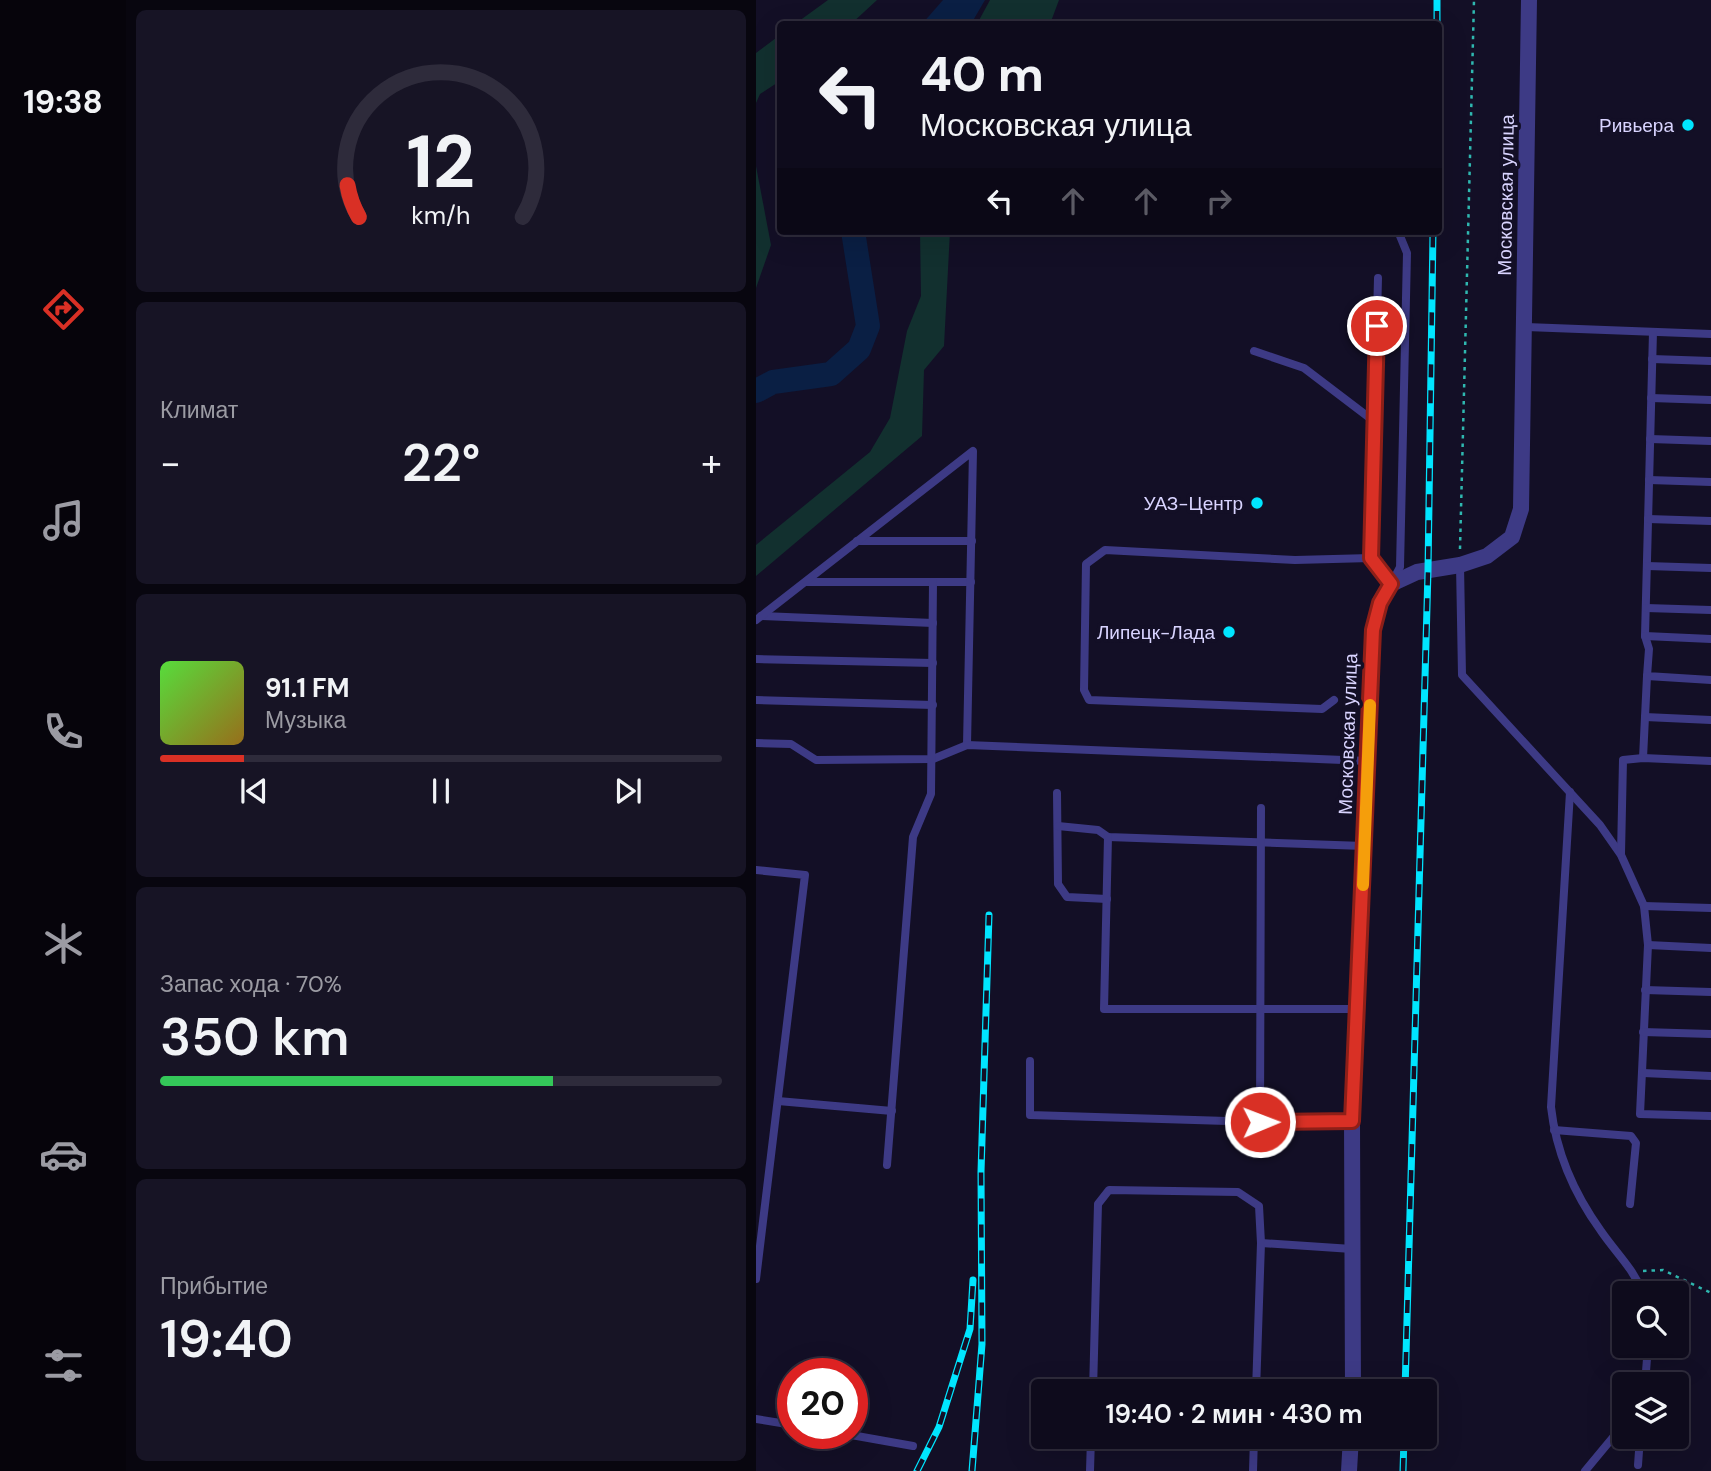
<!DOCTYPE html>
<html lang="ru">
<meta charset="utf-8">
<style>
:root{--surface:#0e0b1c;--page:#171425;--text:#f1f3f6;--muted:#9b9ba3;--line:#2e2b3b;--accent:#d93025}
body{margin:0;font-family:"DM Sans",sans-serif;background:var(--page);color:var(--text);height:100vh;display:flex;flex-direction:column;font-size:26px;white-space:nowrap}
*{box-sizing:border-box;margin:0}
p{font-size:23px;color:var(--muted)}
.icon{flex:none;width:38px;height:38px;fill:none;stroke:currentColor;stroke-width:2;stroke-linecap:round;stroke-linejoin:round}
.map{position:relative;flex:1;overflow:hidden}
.details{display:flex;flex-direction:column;gap:10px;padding:10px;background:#08060f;width:630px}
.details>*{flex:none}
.banner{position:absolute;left:21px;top:21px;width:665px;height:214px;border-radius:7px;box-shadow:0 7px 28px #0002,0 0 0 2px var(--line);background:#0e0b1c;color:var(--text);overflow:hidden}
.buttons{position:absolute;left:856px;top:1281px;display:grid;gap:14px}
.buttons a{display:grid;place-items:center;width:77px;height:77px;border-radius:7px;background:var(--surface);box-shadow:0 7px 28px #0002,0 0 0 2px var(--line);font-size:35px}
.speed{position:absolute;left:21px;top:1358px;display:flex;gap:14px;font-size:35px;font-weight:700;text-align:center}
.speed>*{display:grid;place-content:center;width:91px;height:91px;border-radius:50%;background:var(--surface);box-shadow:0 7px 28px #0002,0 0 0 2px var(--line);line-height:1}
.speed .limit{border:10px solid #d22;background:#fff;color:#111}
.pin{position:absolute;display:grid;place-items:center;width:60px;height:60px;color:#fff;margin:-30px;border:4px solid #fff;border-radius:50%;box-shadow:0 2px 7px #0007}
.me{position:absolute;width:77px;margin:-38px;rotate:89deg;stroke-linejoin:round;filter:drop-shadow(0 0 5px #0008)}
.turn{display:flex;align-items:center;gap:24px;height:147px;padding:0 28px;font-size:32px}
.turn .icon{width:91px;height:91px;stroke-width:2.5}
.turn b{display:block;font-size:49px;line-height:60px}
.lanes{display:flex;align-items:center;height:66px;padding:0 28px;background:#0003;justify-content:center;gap:35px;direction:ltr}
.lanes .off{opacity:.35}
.big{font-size:52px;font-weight:600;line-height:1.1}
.details .card{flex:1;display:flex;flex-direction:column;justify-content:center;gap:10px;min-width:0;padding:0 24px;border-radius:10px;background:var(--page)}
.details .dial{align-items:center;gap:0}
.dial svg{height:182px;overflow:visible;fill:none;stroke:var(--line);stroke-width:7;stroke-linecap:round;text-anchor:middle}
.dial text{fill:var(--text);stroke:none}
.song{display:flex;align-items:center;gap:21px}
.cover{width:84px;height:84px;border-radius:10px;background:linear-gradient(135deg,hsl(110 70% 55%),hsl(40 70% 35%))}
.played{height:7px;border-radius:4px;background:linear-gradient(90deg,var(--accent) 15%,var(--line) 15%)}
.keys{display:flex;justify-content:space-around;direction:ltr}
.heat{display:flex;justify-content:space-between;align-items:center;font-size:38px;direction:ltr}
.charge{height:10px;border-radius:5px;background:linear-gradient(90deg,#34c759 70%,var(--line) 0)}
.trip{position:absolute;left:275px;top:1379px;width:406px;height:70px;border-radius:7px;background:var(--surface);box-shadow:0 7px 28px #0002,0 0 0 2px var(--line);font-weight:600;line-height:70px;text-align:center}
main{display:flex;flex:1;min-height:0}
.tabs{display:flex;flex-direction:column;width:126px;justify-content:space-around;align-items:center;background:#06040b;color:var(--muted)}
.tabs .icon{width:49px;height:49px}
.tabs .active{color:var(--accent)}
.tabs b{font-size:32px;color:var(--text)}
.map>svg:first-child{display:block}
</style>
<main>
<nav class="tabs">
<b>19:38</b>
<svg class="icon active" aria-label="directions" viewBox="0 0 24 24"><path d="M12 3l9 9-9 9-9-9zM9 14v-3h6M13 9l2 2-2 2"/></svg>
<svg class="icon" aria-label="music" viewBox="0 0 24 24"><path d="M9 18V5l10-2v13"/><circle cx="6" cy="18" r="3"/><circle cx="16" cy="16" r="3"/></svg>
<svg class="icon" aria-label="phone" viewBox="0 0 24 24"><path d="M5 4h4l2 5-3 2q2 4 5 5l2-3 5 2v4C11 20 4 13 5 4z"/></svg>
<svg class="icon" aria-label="climate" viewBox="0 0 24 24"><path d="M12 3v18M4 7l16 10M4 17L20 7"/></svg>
<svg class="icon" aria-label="car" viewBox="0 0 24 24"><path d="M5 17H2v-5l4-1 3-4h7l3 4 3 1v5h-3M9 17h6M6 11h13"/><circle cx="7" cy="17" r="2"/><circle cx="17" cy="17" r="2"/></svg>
<svg class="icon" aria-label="filters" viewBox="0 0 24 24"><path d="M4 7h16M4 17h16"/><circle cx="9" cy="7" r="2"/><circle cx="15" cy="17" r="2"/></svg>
</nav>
<section class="details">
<div class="card dial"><svg viewBox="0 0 100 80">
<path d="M14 69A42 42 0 1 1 86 69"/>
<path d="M14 69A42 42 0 0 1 9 55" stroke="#d93025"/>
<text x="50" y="56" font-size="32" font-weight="700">12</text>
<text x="50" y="72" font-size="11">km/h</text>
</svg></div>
<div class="card"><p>Климат</p>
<div class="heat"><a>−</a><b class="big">22°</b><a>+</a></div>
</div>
<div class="card">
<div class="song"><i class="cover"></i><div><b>91.1 FM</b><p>Музыка</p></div></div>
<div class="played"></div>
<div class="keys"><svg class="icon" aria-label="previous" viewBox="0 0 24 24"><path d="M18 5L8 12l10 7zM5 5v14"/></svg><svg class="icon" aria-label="pause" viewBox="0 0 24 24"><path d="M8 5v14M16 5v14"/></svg><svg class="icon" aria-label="next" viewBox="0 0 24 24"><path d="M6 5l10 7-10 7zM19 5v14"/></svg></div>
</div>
<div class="card"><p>Запас хода · 70%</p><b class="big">350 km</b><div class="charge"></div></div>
<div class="card"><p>Прибытие</p><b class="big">19:40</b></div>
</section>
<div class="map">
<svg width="955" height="1471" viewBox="0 0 955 1471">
<rect width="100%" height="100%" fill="#130f26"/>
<!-- green -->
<g fill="#12302f">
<polygon points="72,0 121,0 95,24 39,24"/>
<polygon points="234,0 303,0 294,24 221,24"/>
<polygon points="24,35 24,81 4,94 0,103 0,53"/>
<polygon points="0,166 15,245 0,288"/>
<polygon points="164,231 194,231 188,346 168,370 166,436 0,576 0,545 114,452 134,418 151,331 165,296"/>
</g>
<!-- water -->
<polygon fill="#0a1f44" points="187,0 229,0 215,24 166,24"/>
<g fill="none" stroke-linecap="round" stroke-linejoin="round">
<!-- river -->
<polyline stroke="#0a1f44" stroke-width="24" points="0,391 17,382 75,374 103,349 112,326 97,231"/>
<!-- path -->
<g stroke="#2fb8b0" stroke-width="2.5" stroke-dasharray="3.5 5" stroke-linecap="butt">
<polyline points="704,549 718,0"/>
<polyline points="887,1271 907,1270 955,1293"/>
</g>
<!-- service -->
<g stroke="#3d3a85" stroke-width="8">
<polyline points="770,327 955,334"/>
<polyline points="897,332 889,636 893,649 891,676 955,680"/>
<polyline points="498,351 548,368 619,422"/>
<polyline points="896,359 955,361"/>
<polyline points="895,398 955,400"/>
<polyline points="894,439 955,441"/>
<polyline points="893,480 955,482"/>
<polyline points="892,519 955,521"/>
<polyline points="101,541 216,541"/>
<polyline points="615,558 622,278"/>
<polyline points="704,565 706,675 844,825 865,855 888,906 892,945 884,1114 955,1116"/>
<polyline points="891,566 955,568"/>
<polyline points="50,582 215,582"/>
<polyline points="890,608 955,610"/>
<polyline points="5,616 177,623"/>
<polyline points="0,620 217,451 211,745"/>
<polyline points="889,636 955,639"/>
<polyline points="0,659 177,663"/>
<polyline points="0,700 177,705"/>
<polyline points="578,700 566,709 333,700 328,690 330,564 349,550 539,560 615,558 635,584 644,567 651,253 642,231"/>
<polyline points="889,717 955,720"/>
<polyline points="0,743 35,744 60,760 177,759 211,745 612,761"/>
<polyline points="887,758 891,676"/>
<path d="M814 792 795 1107C800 1152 819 1195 845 1231 860 1253 877 1268 887 1293"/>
<polyline points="301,793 302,884 311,897 351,899"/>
<polyline points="302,826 342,830 352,837 608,846"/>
<polyline points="352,837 348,1009 600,1009"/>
<polyline points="865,854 867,760 887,758 955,761"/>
<polyline points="0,870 49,875 0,1279"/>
<polyline points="888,906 955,908"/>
<polyline points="892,945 955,948"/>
<polyline points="889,990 955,992"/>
<polyline points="887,1032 955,1034"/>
<polyline points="274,1061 274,1115 504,1122 596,1121"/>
<polyline points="887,1073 955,1076"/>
<polyline points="22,1101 136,1111"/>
<polyline points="504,1122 505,808"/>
<polyline points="798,1130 875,1136 880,1143 874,1204"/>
<polyline points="131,1165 157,837 175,794 177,582"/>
<polyline points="505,1243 596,1249"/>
<polyline points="889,1384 892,1346"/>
<polyline points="337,1391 342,1204 353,1190 482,1192 503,1206 505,1243 500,1391"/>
<polyline points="0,1419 37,1425"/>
<polyline points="84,1433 157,1446"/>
<polyline points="882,1465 884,1437"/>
<polyline points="334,1471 335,1437"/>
<polyline points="497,1471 498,1437"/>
<polyline points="829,1471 868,1424"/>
</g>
<!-- minor -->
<g stroke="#3d3a85" stroke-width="16">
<polyline points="597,1391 596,1121 617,630 624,602 635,584 661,572 704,565 731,556 756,537 765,509 773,0"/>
<polyline points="593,1471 595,1437"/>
</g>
<!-- rail casing -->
<g stroke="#00e5ff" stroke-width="7">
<g id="rail">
<polyline points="681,24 681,0"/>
<polyline points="649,1391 672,571 677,231"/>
<polyline points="161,1471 183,1427 214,1329 217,1280"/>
<polyline points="216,1471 226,1344 225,1172 233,915"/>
<polyline points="647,1471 648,1437"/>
</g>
</g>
<!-- rail -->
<use href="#rail" stroke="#130f26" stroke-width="4.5" stroke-dasharray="13" stroke-linecap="butt"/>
</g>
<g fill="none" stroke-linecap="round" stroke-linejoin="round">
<!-- route casing -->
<g stroke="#8d1f18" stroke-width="18">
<polyline id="route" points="504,1122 596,1121 617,630 624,603 635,584 615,558 621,326"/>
</g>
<!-- route -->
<use href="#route" stroke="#d93025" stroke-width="12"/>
<!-- slow -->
<polyline stroke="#f59e0b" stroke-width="12" points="607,885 614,705"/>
</g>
<!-- markers -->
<g fill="#00e5ff" stroke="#130f26" stroke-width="2.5">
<circle cx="932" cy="125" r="7"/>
<circle cx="501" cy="503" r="7"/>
<circle cx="473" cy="632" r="7"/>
</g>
<g text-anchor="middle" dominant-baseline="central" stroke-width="7" stroke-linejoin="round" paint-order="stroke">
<!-- poi labels -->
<g font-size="19" fill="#d9d4ff" stroke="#130f26" text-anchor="end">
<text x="918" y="125">Ривьера</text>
<text x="487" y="503">УАЗ-Центр</text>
<text x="459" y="632">Липецк-Лада</text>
</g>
<!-- street labels -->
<g font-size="19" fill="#d9d4ff" stroke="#130f26">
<text transform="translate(750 195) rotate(-89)">Московская улица</text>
<text transform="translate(592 734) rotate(-88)">Московская улица</text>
</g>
</g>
</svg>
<div class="buttons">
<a><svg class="icon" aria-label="search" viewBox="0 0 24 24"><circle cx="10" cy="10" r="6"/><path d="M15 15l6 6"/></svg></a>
<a><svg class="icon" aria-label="layers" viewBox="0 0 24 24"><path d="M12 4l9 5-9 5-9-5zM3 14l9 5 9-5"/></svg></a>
</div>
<div class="speed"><div class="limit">20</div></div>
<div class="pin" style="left:621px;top:326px;background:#d93025"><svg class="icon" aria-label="arrive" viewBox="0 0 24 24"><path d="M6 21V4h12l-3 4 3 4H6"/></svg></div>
<svg class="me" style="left:504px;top:1122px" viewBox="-20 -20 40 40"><circle r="17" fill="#d93025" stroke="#fff" stroke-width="3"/><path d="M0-11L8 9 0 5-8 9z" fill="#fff"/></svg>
<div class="trip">19:40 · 2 мин · 430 m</div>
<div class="banner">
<div class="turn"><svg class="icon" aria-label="left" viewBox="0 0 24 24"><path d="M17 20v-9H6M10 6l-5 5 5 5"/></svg><div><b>40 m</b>Московская улица</div></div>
<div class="lanes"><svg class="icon" aria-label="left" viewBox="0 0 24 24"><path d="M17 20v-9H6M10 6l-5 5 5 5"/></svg><svg class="icon off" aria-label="ahead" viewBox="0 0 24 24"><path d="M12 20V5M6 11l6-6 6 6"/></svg><svg class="icon off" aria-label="ahead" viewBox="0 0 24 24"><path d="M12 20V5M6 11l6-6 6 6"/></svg><svg class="icon off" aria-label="right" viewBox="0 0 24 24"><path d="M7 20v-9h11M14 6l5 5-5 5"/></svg></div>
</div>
</div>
</main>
